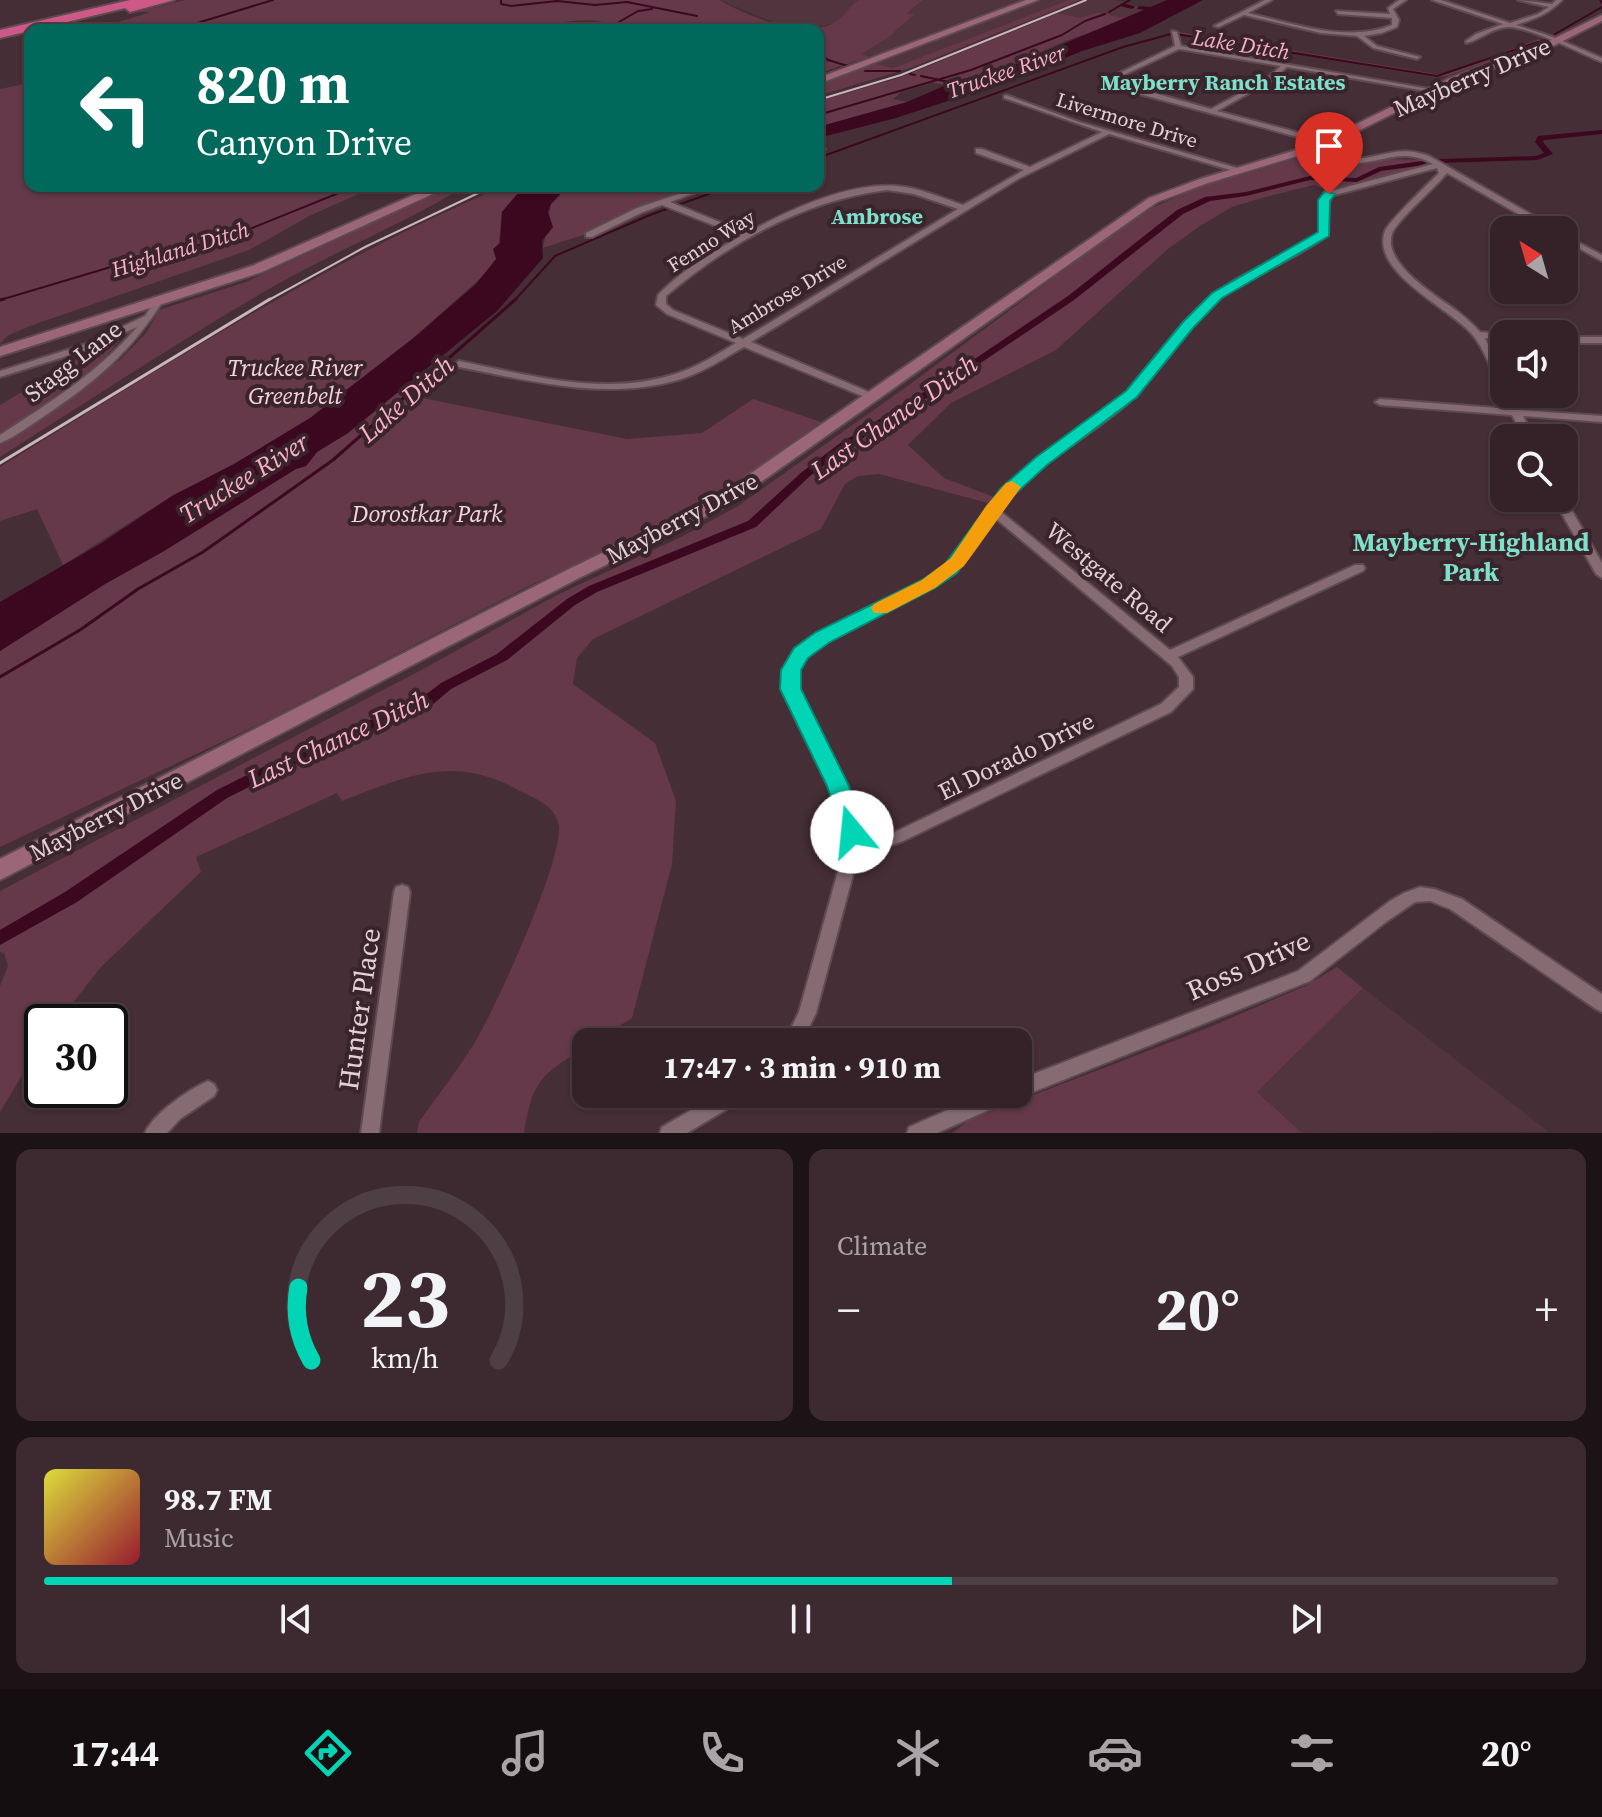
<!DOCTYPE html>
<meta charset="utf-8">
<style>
:root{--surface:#342228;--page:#3c2a30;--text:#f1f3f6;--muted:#a9a4a8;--line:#4e3f45;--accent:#01d5b6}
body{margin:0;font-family:"Source Serif 4",serif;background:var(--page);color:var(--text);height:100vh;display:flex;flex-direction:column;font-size:30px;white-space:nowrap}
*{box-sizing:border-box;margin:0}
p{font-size:26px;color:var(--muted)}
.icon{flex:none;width:44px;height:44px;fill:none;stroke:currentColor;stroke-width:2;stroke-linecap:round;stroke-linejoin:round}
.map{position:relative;height:1133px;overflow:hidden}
.drawer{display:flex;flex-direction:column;gap:16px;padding:16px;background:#1d1316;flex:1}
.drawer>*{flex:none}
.hud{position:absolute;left:24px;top:24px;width:800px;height:168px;border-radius:16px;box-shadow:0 2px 6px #0004,0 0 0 2px var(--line);background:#00695c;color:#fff;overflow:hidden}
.needle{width:52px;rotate:323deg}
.buttons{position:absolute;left:1490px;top:216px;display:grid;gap:16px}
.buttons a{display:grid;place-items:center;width:88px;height:88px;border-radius:16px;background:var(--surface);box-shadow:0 2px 6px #0004,0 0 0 2px var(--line);font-size:40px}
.speed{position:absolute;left:24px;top:1004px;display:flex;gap:16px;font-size:40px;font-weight:700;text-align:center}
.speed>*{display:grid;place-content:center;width:104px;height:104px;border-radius:50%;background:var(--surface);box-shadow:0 2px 6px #0004,0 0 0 2px var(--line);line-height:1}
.speed .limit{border:4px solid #111;border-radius:12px;background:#fff;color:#111}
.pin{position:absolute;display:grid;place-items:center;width:68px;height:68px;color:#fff;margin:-82px -34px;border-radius:50% 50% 50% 0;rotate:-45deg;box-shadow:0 0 8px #0007}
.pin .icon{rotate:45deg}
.me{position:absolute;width:88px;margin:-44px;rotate:343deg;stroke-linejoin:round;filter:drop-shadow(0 0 6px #0008)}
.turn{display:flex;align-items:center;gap:28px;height:168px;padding:0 40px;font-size:36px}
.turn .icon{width:104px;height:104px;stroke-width:2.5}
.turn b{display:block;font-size:56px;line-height:68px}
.big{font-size:60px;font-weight:700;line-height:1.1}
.drawer .tile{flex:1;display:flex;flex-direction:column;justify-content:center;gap:12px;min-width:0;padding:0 28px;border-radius:16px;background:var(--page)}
.drawer .dial{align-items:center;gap:0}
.dial svg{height:208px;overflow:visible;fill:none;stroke:var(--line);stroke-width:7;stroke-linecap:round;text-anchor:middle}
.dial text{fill:var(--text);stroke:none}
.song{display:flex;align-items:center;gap:24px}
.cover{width:96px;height:96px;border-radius:12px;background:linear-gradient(135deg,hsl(60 70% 55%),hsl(350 70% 35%))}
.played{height:8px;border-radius:4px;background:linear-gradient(90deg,var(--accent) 60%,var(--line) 60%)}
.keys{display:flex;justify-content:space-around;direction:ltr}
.heat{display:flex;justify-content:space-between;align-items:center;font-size:44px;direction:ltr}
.drawer .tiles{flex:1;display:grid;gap:16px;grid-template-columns:1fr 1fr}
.tile:last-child{grid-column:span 2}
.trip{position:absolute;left:572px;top:1028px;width:460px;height:80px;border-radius:16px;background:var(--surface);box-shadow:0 2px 6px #0004,0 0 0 2px var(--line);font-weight:700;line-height:80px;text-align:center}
.tabs{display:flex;height:128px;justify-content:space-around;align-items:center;background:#150e10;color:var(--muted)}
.tabs .icon{width:56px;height:56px}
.tabs .current{color:var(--accent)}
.tabs b{font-size:36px;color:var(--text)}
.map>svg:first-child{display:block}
</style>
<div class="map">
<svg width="1602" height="1133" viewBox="0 0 1602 1133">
<rect width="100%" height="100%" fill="#452e35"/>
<!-- built -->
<g fill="#52343e">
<polygon points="719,0 859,0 835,23 817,27 773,22"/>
<polygon points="923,0 1018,0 869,57 861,55 898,30 913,16 907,13"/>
<polygon points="1041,0 1068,0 893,68 875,63"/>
<polygon points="1090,0 1115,0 1150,9 1127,19 1098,12 1081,18 1058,13"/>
<polygon points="1363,988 1549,1132 1302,1133 1257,1092"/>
</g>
<!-- green -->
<g fill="#653949">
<path d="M185 0H719C749 16 795 37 830 25 842 20 848 7 859 0H923L907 13 914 15 890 36 862 54 869 57 822 72 818 71V30H624C605 18 580 19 559 23L557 27 571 30H92L151 12H138Z"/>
<polygon points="1068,0 1080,0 913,67 818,96 818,83 875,63 893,68"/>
<polygon points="1098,12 1127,19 1063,42 1009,67 966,81 947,85 932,83 901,92 893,99 907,102 818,127 818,101 899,78 1058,13 1081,18"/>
<polygon points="1178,32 1442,75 1539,39 1541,42 1448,76 1433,77 1179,35"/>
<polygon points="30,83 30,186 377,186 311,215 249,250 30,326 7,336 0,344 0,89"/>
<path d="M1310 155 1349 163 1385 159 1426 160 1431 164 1329 191 1314 185 1273 195 1232 207 1200 226 1168 249 1056 350 951 403 908 445 944 478 994 497 988 503 879 474 858 476 845 484 821 529 593 639 577 658 573 684 655 743 676 801 672 864 632 1018 594 1042H586V1047C541 1075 533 1079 524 1133H417L419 1122C437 1096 458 1070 475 1042 496 1007 561 865 559 827 557 805 533 798 516 789 452 754 405 777 342 801L337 793 196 857 201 872 101 967 58 1022H42V1042L0 1112V986L8 966 4 953 0 952V891L425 668 555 596 683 536 738 506 909 385 1139 214 1196 188Z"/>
<path d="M452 186H466C405 223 338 250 276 285 182 339 92 399 0 457V445L121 359 146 333 159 310 246 282Z"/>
<path d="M504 186H524L502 212 497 259 484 275 385 363 310 418 234 464 172 496 63 565 37 509 0 521V467C164 366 325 262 504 186Z"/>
<polygon points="568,186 704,186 653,203 583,235 543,248 551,204"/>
<polygon points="131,327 101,362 0,435 0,405"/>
<polygon points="397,393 627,439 702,433 753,399 821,422 755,469 684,513 527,587 270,719 0,847 0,651 105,584 164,551 296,469 306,466 317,452 348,433"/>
<polygon points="1337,967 1363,988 1257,1092 1302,1133 952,1133 969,1120 1210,1027 1305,986"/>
</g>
<!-- water -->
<g fill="#3b081f">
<polygon points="1167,0 1203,0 1140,33 1082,51 1020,77 896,118 818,138 818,127 907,102 951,83 1009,67"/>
<polygon points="524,186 568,186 551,204 548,212 553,227 542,241 543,258 497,311 348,433 317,452 306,466 296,469 164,551 105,584 0,651 0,602 100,544 172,496 234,464 310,418 416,336 476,284 496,259 493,249 500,243 502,212"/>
</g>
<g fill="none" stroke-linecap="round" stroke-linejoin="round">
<!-- stream-far1 -->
<g stroke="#3b081f" stroke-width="2">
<polyline points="501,0 501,4 511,6 557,1 595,5 627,2 697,16"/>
<polyline points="1600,0 1602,3"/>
<polyline points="1109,12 1130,0"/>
<polyline points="703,23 714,30"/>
<polyline points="610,25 621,30"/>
<polyline points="612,26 638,11 652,9"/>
<polyline points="160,30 194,24 273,0"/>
<polyline points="1176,34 1437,76 1538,42"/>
<polyline points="1555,34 1602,7"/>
<polyline points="818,51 828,60 848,66"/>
<polyline points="865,71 900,71"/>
<polyline points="910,74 915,75"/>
<polyline points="921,76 954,83"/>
<polyline points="818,115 971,70 1062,35 1085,21 1105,14"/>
<polyline points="818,158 1123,47 1171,34"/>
<polyline points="0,300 131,261 225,239 356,186"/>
<polyline points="514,301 555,256 650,215 731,186"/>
</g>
<!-- stream -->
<g stroke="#3b081f" stroke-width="3">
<polyline points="0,300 4,299"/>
<polyline points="0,677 80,630 138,589 203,552 333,460 516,299"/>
</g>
<!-- canal -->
<g fill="#3b081f" fill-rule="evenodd">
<polygon points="1122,3 1134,6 1135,7 1132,9 1120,6"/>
<polygon points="1139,6 1164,8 1167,10 1164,12 1137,9"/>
<polygon points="1602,130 1602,134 1544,140 1543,142 1553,154 1537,160 1440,163 1436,161 1440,159 1536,156 1544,153 1535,142 1538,136"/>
<polygon points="1429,160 1432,160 1432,164 1381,171 1357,182 1310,180 1246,196 1210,201 1183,214 1074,300 951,383 847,448 810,476 756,527 597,592 575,605 507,660 451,689 426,710 321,751 227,798 77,902 0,945 0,930 65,892 217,790 311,743 416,702 441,683 497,654 567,599 589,586 748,521 802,472 839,444 945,379 1068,296 1177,210 1205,197 1246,192 1310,176 1356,178 1379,167"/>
</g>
<!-- street casing -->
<g stroke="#5e4a51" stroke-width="4">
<g id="street">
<path d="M1265 0H1272L1248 13C1294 24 1346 43 1392 25V18L1338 14 1336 11 1390 14 1388 8 1399 0H1406L1393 9 1399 20 1397 27 1382 33 1364 36 1377 46 1420 57 1417 59 1373 48 1357 36 1321 33 1244 15 1219 27 1214 26Z"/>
<path d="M1432 0H1441L1510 23 1538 14 1549 7 1518 0 1552 4 1556 0H1562C1549 14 1534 19 1516 25L1553 37 1602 58V62C1582 54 1525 25 1507 27 1491 28 1479 41 1466 43V41L1476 34 1503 24Z"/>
<path d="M1172 31 1177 32 1181 46 1435 90 1432 92 1287 67 1269 82 1217 111 1330 141 1331 143 1327 145 1110 86 1105 82V80L1175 46ZM1179 49 1281 66 1265 80 1211 109 1111 81Z"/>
<path d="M1006 95 1079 122 1244 170 1237 172 1109 134 1018 179 751 342 876 395 877 397 872 400 744 347C723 359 702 373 678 380 605 401 531 381 459 367L454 364 459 361C528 375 606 397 675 374 697 367 716 355 736 343L667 314 656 305 658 295C681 271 712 252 741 236L662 205 643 212 592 237H586V233L637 208 702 186H713L670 202 747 233C789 210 848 182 897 186 920 188 942 198 963 205L1024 170 976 153V149H982L1030 167 1102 132 1004 98V96ZM887 190 914 194 958 209 743 339 673 310 666 304V296C728 243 805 200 887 190Z"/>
<polygon points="821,147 825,149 818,153 818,148"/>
<path d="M1306 148C1321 150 1335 158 1351 159 1382 159 1396 144 1429 156L1555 228 1556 230H1546L1447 173C1431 192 1410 208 1395 228 1374 259 1437 296 1457 311 1466 318 1473 324 1480 332L1504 334V340L1485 338 1504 377V391L1499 388C1491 370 1485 349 1471 333 1449 308 1370 272 1385 231 1388 222 1430 182 1439 173L1437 168 1331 196 1328 207V235C1292 262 1248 275 1213 304 1177 335 1157 379 1121 409 1080 443 1031 466 1000 511L1170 650 1355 565H1363L1365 568 1363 571 1178 657 1193 677V689L1171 712 903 841 875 851 859 852 816 1013 802 1042H784L799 1012 845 846C841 791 806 748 787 698 785 690 782 682 784 674 795 628 900 599 936 573 959 558 973 534 988 512L986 510 988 508 992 507C1023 462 1071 439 1113 406 1150 376 1170 332 1206 301 1240 271 1285 259 1321 232L1320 207 1324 193 1433 164C1401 146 1383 164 1351 163 1335 163 1321 157 1306 152ZM995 518 1172 666 1179 677V687L1161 704 893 833 875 839H860C853 787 819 746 800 698 798 690 796 682 797 674 805 636 913 601 944 579 967 564 981 540 995 518Z"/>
<polygon points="1564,235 1602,255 1602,261 1564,240"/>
<path d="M159 298 163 301C130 353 95 382 43 417 29 426 15 437 0 443V435C49 403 99 372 137 327L89 349 0 377V371L83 345 145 316 156 299Z"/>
<rect x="1564" y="337" width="38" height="6"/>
<polygon points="1504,392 1504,394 1512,394 1520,410 1602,416 1602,422 1523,416 1534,438 1524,438 1512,415 1380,405 1375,402 1380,399 1509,409 1502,394"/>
<polygon points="1564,497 1602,563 1602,578 1596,574 1553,498"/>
<polygon points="402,885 408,887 410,892 379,1133 361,1133 394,892 396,887"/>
<polygon points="1420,887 1434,889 1462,899 1602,994 1602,1012 1596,1009 1450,909 1430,901 1415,902 1386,922 1310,981 1018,1098 1013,1096 1011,1100 937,1133 907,1133 909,1127 984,1094 1018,1094 1018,1080 1298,971 1390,901 1404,893"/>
<path d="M208 1081 214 1084 217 1090 214 1096 180 1119 167 1133H145C153 1114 189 1089 208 1081Z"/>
<polygon points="719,1094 745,1094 742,1100 687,1133 660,1133 662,1127"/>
</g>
</g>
<!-- secondary casing -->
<g stroke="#5e4a51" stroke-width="4">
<g id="secondary">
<polygon points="1026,0 1038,0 818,84 818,78"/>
<polygon points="1602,15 1602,21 1555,45 1456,82 1324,148 1208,183 1157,202 727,506 579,578 0,880 0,859 567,570 715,498 1149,198 1200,179 1316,144 1450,78 1549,41"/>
<polygon points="434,186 450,186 262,272 0,356 0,347 252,266"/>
</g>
</g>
<!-- highway casing -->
<g stroke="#5e4a51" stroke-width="4">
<polygon id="highway" points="130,0 174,0 130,12 125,8 0,38 0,30"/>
</g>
<!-- street -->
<use href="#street" fill="#866b73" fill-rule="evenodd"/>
<!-- secondary -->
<use href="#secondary" fill="#9c6679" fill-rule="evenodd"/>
<!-- highway -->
<use href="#highway" fill="#ce5988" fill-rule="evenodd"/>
<!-- rail-far1 -->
<g stroke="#c8b6bc" stroke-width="2">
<polyline points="818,100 901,75 1086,0"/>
<polyline points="267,301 365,247 493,186"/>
</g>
<!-- rail -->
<polyline stroke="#c8b6bc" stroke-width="3" points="0,463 270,299"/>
</g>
<!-- route -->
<polygon fill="#01d5b6" stroke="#018a76" stroke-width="2" points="1325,191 1335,194 1330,201 1329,236 1222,298 1193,328 1137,397 1047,465 1013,496 957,573 935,588 830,642 808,658 801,670 801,689 849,786 863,832 860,838 852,841 844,838 827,786 780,689 781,670 794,648 816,632 922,580 945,564 1001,488 1035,458 1126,391 1183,322 1212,293 1318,232 1318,200"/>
<!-- slow -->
<polygon fill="#f59e0b" points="1012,481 1021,487 964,566 935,588 887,613 874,613 871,608 874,604 922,580 951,558 986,506 1006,483"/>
<g text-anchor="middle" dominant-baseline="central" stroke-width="8" stroke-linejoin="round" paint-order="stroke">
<!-- far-street labels -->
<g font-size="20" fill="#e2d2d7" stroke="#3a242b">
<text transform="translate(1127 120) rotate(17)">Livermore Drive</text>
<text transform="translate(711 241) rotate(-32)">Fenno Way</text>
<text transform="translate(787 294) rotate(-31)">Ambrose Drive</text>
</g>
<!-- far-water labels -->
<g font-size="22" font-style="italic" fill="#f9b0c8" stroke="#3a242b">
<text transform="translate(1241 44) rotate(9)">Lake Ditch</text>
<text transform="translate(1006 71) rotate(-19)">Truckee River</text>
<text transform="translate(180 249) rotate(-17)">Highland Ditch</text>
</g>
<!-- far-neighbourhood labels -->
<g font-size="22" font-weight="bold" fill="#7de0ca" stroke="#3a242b">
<text x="1223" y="82">Mayberry Ranch Estates</text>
<text x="877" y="216">Ambrose</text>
</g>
<!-- street labels -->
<g font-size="24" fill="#e2d2d7" stroke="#3a242b">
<text transform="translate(1472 77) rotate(-23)">Mayberry Drive</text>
<text transform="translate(73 361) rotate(-38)">Stagg Lane</text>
<text transform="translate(682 518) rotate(-28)">Mayberry Drive</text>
<text transform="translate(1109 577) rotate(40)">Westgate Road</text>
<text transform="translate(1016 756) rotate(-26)">El Dorado Drive</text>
<text transform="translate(106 816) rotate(-27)">Mayberry Drive</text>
</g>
<!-- park labels -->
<g font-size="24" font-style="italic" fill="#f8d3de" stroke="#3a242b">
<text x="295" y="367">Truckee River<tspan x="295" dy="28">Greenbelt</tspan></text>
<text x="427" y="513">Dorostkar Park</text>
</g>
<!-- water labels -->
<g font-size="26" font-style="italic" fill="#f9b0c8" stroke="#3a242b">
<text transform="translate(406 399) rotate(-41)">Lake Ditch</text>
<text transform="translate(894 417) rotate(-35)">Last Chance Ditch</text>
<text transform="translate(244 478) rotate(-32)">Truckee River</text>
<text transform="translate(338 739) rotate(-25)">Last Chance Ditch</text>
</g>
<!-- neighbourhood labels -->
<g font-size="26" font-weight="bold" fill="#7de0ca" stroke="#3a242b">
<text x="1471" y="542">Mayberry-Highland<tspan x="1471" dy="30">Park</tspan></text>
</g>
<!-- near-street labels -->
<g font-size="28" fill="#e2d2d7" stroke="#3a242b">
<text transform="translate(1248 965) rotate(-24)">Ross Drive</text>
<text transform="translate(359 1009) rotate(-82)">Hunter Place</text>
</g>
</g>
</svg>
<div class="buttons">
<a><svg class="needle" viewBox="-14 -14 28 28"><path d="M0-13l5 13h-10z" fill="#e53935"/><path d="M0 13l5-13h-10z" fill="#a9a4a8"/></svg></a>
<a><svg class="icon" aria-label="sound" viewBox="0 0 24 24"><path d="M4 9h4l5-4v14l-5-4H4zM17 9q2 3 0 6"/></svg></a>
<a><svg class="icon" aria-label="search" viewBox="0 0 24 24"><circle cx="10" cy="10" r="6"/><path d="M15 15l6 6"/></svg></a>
</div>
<div class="speed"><div class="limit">30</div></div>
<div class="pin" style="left:1329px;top:194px;background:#d93025"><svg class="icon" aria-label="arrive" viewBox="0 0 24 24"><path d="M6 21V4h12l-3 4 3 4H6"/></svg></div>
<svg class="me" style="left:852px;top:832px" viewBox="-20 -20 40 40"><circle r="19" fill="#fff"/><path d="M0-13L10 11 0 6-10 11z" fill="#01d5b6"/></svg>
<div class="trip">17:47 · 3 min · 910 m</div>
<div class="hud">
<div class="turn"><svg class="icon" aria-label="left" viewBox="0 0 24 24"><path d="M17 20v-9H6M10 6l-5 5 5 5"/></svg><div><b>820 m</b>Canyon Drive</div></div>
</div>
</div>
<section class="drawer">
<div class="tiles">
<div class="tile dial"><svg viewBox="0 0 100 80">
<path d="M14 69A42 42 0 1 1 86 69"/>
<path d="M14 69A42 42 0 0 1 9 41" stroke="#01d5b6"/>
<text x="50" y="56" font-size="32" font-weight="700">23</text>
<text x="50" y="72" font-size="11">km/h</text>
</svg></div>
<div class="tile"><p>Climate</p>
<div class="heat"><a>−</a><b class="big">20°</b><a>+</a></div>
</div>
<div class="tile">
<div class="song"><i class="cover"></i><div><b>98.7 FM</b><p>Music</p></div></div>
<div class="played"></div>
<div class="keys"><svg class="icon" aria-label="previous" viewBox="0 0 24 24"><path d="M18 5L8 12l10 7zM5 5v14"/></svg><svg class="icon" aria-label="pause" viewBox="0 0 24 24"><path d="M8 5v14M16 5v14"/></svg><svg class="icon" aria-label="next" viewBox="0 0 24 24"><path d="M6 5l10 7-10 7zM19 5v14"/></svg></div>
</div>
</div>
</section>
<nav class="tabs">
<b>17:44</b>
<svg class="icon current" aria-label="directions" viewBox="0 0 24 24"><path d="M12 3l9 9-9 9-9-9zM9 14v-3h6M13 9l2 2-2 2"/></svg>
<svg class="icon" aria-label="music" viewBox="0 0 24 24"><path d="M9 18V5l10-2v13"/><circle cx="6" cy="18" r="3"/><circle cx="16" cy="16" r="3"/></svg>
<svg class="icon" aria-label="phone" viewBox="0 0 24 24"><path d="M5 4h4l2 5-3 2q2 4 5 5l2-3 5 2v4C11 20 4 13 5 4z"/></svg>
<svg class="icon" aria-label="climate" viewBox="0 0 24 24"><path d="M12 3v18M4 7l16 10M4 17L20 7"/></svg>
<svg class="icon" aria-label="car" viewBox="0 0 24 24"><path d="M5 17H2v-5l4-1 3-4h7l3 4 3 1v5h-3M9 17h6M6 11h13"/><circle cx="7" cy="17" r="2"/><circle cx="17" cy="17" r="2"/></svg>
<svg class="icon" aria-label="filters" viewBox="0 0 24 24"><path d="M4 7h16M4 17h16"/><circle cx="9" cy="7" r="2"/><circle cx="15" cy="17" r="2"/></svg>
<b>20°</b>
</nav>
